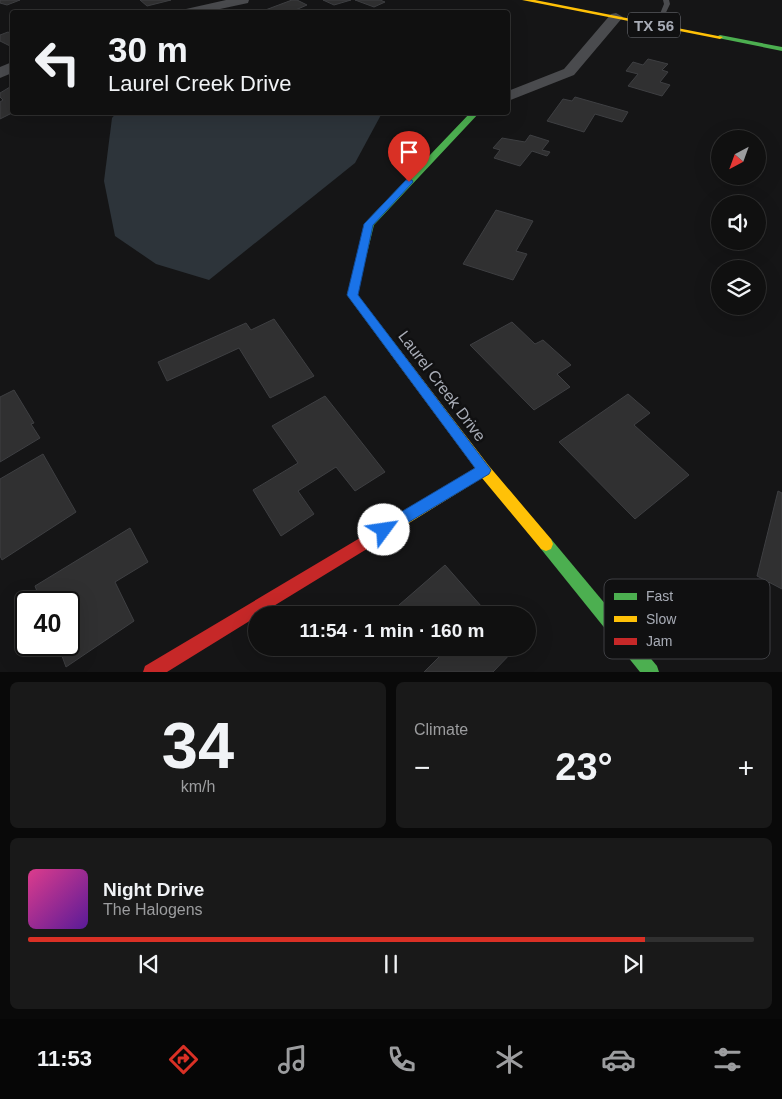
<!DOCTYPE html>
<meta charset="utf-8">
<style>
:root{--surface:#101010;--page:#191919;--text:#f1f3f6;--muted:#9c9d9f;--line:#303030;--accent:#d93025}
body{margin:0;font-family:Arial,sans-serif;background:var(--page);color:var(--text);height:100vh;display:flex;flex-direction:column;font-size:19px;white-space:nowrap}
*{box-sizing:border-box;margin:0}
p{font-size:16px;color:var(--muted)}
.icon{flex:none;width:28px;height:28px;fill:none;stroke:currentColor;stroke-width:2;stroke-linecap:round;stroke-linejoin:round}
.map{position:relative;height:672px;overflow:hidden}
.sheet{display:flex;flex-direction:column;gap:10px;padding:10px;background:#090909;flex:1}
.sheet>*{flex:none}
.hud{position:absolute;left:10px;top:10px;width:500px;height:105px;border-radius:5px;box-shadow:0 5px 20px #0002,0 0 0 1px var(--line);background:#101010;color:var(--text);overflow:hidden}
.needle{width:32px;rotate:221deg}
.tools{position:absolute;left:711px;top:130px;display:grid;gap:10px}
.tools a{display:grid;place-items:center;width:55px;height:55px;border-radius:50%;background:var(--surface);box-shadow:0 5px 20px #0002,0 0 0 1px var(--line);font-size:25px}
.speed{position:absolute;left:15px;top:591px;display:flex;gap:10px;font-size:25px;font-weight:700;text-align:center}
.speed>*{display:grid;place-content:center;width:65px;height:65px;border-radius:50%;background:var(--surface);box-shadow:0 5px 20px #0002,0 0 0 1px var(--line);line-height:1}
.speed .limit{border:2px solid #111;border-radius:8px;background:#fff;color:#111}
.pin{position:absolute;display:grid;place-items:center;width:42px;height:42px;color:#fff;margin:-51px -21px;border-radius:50% 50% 50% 0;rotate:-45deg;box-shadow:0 0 5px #0007}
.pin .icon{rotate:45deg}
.me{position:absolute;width:55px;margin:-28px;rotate:59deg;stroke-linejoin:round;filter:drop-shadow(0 0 4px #0008)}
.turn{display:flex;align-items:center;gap:18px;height:105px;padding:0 15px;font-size:22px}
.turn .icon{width:65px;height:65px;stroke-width:2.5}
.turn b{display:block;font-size:35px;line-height:42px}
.big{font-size:38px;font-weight:800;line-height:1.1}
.sheet .widget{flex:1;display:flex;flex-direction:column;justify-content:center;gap:8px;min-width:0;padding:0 18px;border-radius:8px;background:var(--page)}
.sheet .dial{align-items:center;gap:0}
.dial b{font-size:65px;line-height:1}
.song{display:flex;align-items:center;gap:15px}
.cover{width:60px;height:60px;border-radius:8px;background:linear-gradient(135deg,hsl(330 70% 55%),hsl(270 70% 35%))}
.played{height:5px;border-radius:2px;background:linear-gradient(90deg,var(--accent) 85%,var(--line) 85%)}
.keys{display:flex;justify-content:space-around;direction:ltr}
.heat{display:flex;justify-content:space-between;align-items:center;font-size:28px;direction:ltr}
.sheet .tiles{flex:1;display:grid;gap:10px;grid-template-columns:1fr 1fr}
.widget:last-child{grid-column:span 2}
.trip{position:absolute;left:248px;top:606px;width:288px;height:50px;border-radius:25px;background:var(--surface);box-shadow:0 5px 20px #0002,0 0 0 1px var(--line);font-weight:800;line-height:50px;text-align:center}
.menu{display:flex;height:80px;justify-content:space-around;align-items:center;background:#060606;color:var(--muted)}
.menu .icon{width:35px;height:35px}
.menu .active{color:var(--accent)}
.menu b{font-size:22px;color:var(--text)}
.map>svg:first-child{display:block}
</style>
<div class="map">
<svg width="782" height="672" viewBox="0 0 782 672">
<rect width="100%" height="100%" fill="#151516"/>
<!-- water -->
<polygon fill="#2d343a" points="117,112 381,112 382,113 355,163 209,280 156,264 115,236 104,181 112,118"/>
<!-- building -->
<g fill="#303031" stroke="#3e3f42">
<polygon points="0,0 20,0 7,5 0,3"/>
<polygon points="140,0 171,0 147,6"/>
<polygon points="292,0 297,0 307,5 291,12 260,12"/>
<polygon points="323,0 351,0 334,5"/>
<polygon points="355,0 380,0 385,2 374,7"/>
<polygon points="8,32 12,34 12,47 0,41 0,35"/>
<polygon points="648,59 668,64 662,70 668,72 660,82 670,85 662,96 628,86 638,74 626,71 633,62 643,65"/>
<polygon points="10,87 12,88 12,112 14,112 0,119 0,102 3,100 0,97 0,93"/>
<polygon points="575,97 628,112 622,122 595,114 584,132 547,121 563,99 572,101"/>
<polygon points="530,135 549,141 542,150 550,152 547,156 532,151 520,166 494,158 500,150 493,148 502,138 525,142"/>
<polygon points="496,210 533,221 516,251 527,254 513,280 463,264"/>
<polygon points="274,319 314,376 270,398 239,348 167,381 158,362 246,323 251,330"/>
<polygon points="512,322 535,344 543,340 571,365 557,374 570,387 534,410 470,345"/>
<polygon points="14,390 34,423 31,424 40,438 0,462 0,397"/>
<polygon points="628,394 650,413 634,425 689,475 635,519 559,442"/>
<polygon points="325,396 385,472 355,491 336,467 298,491 314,514 281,536 253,490 298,463 272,426"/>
<polygon points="43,454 76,512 2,560 0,556 0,479"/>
<polygon points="778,491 782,493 782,589 757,576"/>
<polygon points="130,528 148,562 115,582 134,621 66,667 58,645 69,645 69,602 41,602 35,586"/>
<polygon points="445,565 489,615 407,615 399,605"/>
<polygon points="433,648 516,648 493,672 424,672 440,656"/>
</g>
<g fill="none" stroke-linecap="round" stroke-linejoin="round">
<!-- lane -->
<polygon fill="#4a4b4e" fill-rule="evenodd" points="663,0 669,0 670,4 660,25 655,26 664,4"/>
<!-- street -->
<g fill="#4a4b4e" fill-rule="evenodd">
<polygon points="226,0 249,0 248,3 206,12 184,12 186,9"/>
<polygon points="616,13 623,17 574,75 508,101 508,91 564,69 611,14"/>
<polygon points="12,62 12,73 0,78 0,67"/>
</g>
<!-- fast -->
<g fill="#4caf50" fill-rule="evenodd">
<polygon points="720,35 782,47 782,51 718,38 718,36"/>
<polygon points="471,112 480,112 374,225 357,294 400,350 402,353 400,356 392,356 347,295 366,222"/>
<polygon points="546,537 551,539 657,666 659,672 640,672 541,549 539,544 541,539"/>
</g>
<!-- slow -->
<g fill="#ffc107" fill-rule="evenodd">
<polygon points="522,0 535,0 723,37 720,39"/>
<polygon points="396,348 400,350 489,466 551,539 553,544 551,549 546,551 541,549 482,478 375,544 370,546 365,544 363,539 365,534 475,468 392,356 390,353 392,350"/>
</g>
<!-- jam -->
<polygon fill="#c62828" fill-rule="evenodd" points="370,532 375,534 377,539 375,544 259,615 256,615 256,617 167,672 143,672 145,666"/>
</g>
<!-- route -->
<polygon fill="#1a73e8" stroke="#114b97" points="406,180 412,180 413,182 373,225 358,295 491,470 489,474 384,537 379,535 377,530 379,525 475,468 347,295 364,224"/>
<g text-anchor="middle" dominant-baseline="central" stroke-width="5" stroke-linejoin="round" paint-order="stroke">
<!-- shield labels -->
<rect fill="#101011" stroke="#7a7d84" stroke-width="1" x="628" y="12.5" width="52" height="25" rx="4"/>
<g font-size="15" font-weight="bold" fill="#a8acb6">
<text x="654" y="25">TX 56</text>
</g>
<!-- street labels -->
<g font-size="16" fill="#a8acb6" stroke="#101011">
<text transform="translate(442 386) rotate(53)">Laurel Creek Drive</text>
</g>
</g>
<!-- legend -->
<rect x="604" y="579" width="166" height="80" rx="8" fill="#101011" stroke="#3e3f43" stroke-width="1"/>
<rect x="614" y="593" width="23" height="7" fill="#4caf50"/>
<rect x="614" y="616" width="23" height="6" fill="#ffc107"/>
<rect x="614" y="638" width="23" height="7" fill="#c62828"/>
<g font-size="14" fill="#a8acb6">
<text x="646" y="601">Fast</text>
<text x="646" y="624">Slow</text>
<text x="646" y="646">Jam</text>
</g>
</svg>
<div class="tools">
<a><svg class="needle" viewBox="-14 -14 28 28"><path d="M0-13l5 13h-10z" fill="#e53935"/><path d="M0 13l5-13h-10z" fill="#9c9d9f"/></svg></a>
<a><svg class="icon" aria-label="sound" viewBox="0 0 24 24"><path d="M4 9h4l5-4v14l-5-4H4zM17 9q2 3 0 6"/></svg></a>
<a><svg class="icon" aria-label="layers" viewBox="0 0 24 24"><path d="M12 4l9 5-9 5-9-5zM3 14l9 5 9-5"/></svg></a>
</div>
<div class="speed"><div class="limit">40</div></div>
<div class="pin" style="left:409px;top:182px;background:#d93025"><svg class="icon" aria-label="arrive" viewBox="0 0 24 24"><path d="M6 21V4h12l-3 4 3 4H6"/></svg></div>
<svg class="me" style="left:384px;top:530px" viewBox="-20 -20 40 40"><circle r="19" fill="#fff"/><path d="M0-13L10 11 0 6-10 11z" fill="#1a73e8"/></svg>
<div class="trip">11:54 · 1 min · 160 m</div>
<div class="hud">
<div class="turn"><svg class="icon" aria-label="left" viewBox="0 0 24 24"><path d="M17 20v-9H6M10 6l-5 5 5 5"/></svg><div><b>30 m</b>Laurel Creek Drive</div></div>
</div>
</div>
<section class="sheet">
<div class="tiles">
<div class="widget dial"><b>34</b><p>km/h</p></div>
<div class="widget"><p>Climate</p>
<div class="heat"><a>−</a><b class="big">23°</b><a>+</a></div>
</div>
<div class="widget">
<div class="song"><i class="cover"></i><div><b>Night Drive</b><p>The Halogens</p></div></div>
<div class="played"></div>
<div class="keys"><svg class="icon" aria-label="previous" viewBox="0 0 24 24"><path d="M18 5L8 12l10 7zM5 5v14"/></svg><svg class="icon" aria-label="pause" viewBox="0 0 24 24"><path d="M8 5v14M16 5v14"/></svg><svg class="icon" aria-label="next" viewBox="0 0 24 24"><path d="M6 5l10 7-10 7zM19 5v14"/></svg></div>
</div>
</div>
</section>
<nav class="menu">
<b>11:53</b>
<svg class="icon active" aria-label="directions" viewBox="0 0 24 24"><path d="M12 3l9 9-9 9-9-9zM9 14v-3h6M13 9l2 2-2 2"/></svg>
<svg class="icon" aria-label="music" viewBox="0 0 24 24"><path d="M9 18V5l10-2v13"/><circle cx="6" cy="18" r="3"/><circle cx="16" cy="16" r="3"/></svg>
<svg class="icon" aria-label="phone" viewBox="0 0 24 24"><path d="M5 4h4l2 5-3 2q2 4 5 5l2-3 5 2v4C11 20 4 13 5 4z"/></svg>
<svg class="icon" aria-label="climate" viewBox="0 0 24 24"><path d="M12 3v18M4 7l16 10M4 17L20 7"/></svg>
<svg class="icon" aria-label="car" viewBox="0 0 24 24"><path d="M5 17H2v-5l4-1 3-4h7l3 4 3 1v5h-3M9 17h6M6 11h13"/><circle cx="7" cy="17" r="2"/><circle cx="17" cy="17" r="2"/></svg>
<svg class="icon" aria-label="filters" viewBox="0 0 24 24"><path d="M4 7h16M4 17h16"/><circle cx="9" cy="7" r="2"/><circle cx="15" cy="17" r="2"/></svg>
</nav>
